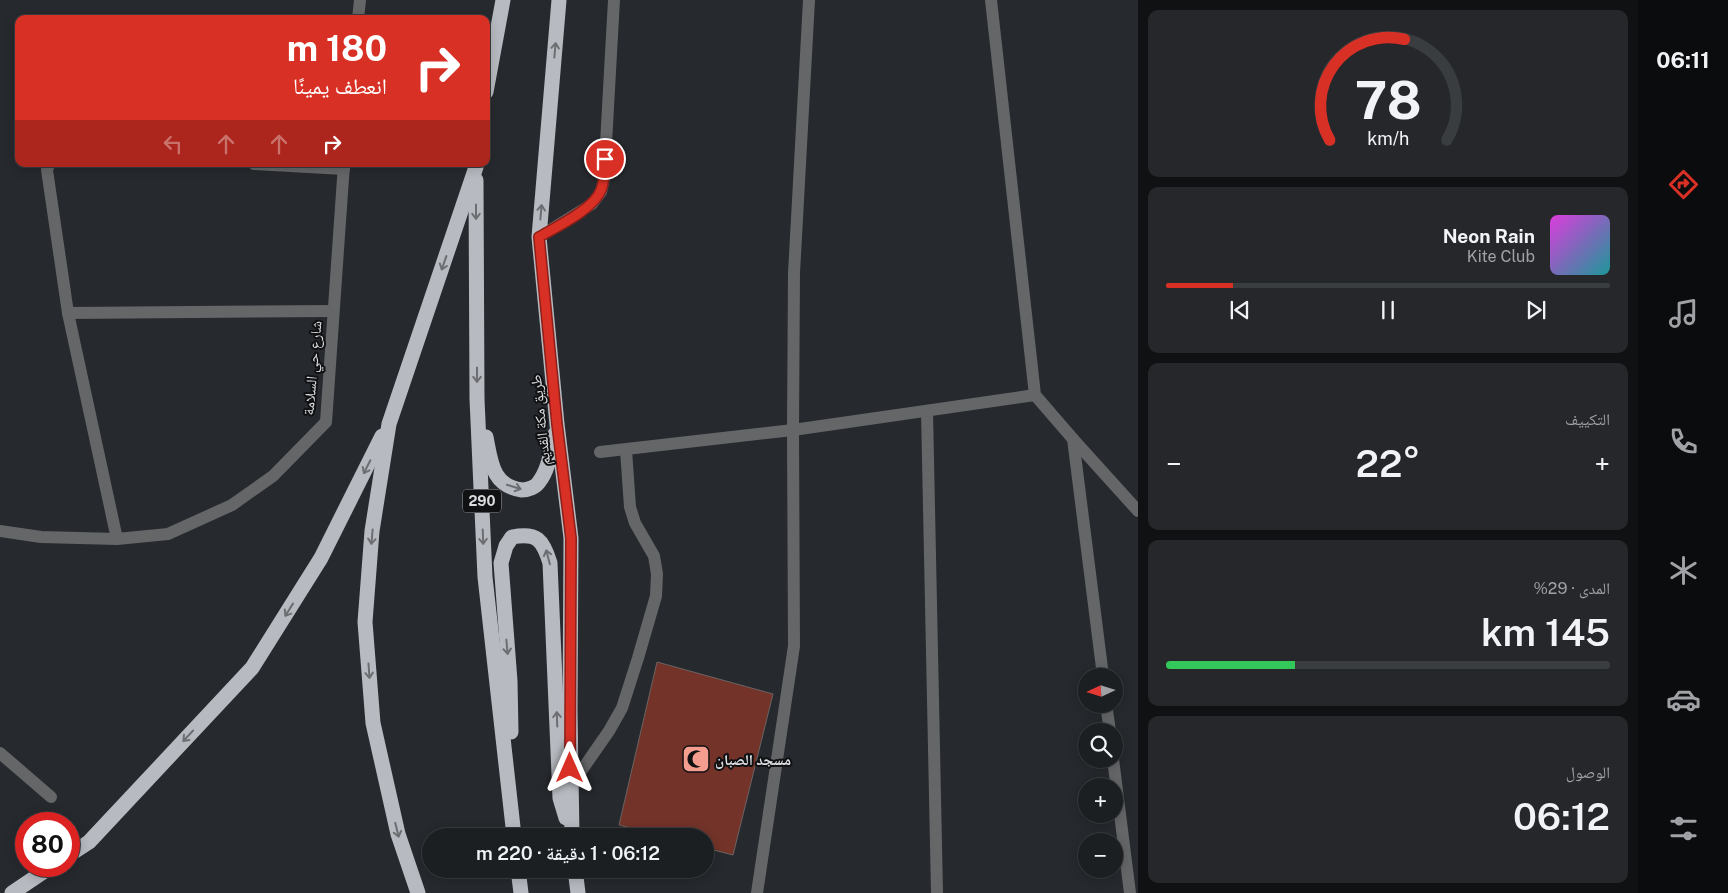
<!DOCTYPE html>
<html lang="ar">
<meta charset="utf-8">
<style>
:root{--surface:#1c1f22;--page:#25272a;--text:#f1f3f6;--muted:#a0a2a5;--line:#3a3d40;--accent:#d93025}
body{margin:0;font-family:"Public Sans","Noto Naskh Arabic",sans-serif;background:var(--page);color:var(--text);direction:rtl;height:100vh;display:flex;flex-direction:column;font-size:19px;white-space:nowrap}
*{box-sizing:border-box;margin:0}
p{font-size:16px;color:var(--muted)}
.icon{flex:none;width:28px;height:28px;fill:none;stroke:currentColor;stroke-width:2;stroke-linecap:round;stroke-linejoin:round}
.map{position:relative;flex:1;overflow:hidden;direction:ltr}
.side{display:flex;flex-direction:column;gap:10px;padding:10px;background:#0f1113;width:500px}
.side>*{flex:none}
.guide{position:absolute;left:15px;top:15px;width:475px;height:152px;border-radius:10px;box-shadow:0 2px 12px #0003,0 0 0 1px var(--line);direction:rtl;background:#d93025;color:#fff;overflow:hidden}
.needle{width:32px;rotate:266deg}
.tools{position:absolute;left:1078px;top:668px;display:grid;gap:10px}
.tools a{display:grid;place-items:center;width:45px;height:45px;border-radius:50%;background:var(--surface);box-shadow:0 2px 12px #0003,0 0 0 1px var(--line);font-size:25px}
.speed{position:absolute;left:15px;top:812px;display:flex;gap:10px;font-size:25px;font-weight:700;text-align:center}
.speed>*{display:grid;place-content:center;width:65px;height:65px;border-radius:50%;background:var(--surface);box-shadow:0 2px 12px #0003,0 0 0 1px var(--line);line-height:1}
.speed .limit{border:8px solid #d22;background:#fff;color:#111}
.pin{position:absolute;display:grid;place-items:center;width:42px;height:42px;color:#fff;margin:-21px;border:2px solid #fff;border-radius:50%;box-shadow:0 1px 5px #0007}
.me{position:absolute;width:55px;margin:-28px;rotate:0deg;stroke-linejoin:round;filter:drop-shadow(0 0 4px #0008)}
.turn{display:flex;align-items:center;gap:18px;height:105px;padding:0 20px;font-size:22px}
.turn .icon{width:65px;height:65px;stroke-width:2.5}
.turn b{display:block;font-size:35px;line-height:42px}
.lanes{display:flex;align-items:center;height:48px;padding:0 20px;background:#0003;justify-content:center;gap:25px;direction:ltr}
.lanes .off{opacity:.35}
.big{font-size:38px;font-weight:600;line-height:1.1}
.side .tile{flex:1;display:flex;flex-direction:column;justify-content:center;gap:8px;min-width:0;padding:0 18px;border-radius:10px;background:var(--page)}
.side .dial{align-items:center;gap:0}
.dial svg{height:130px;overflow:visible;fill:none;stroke:var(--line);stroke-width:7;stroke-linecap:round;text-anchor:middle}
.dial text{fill:var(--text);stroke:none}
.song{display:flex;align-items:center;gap:15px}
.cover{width:60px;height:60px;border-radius:8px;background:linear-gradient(135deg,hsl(300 70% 55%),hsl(180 70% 35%))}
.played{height:5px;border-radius:2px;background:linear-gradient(90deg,var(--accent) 15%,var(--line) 15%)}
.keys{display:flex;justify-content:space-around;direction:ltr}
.heat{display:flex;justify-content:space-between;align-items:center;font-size:28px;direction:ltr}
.charge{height:8px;border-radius:4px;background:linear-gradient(90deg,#34c759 29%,var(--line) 0)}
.trip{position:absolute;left:422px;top:828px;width:292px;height:50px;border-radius:25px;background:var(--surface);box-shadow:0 2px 12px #0003,0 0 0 1px var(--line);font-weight:600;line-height:50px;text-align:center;direction:rtl}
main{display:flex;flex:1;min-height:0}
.tab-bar{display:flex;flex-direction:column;width:90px;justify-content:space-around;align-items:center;background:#0b0c0e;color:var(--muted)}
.tab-bar .icon{width:35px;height:35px}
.tab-bar .on{color:var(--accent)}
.tab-bar b{font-size:22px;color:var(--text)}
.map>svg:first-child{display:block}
</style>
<main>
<nav class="tab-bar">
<b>06:11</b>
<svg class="icon on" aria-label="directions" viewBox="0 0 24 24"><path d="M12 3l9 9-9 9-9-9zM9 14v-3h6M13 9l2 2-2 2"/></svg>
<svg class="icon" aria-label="music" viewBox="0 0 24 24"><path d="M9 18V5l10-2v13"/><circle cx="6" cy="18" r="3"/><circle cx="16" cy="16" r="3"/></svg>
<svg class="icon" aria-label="phone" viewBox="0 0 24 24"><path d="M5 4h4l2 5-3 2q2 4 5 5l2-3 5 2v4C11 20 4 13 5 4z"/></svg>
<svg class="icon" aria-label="climate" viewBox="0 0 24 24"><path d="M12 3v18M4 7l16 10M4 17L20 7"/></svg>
<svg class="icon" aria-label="car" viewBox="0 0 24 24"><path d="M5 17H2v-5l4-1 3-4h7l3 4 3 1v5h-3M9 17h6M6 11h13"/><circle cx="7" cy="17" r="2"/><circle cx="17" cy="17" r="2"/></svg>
<svg class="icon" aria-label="filters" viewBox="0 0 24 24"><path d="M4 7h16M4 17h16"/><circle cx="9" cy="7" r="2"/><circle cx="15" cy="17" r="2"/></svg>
</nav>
<section class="side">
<div class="tile dial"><svg viewBox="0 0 100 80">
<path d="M14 69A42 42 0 1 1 86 69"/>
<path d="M14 69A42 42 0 0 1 60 7" stroke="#d93025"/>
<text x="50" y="56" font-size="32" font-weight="700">78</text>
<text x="50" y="72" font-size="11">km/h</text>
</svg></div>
<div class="tile">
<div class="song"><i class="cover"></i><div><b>Neon Rain</b><p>Kite Club</p></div></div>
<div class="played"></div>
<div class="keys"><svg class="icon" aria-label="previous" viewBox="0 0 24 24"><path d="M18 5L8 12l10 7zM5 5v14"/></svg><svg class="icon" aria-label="pause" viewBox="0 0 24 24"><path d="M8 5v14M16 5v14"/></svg><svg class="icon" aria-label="next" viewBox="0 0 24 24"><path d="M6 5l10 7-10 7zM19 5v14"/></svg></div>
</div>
<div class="tile"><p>التكييف</p>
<div class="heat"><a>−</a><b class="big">22°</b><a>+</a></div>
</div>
<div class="tile"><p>المدى · 29%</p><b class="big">145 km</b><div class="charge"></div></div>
<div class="tile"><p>الوصول</p><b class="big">06:12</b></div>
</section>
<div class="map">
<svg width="1138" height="893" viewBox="0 0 1138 893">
<rect width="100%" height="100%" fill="#26292d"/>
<!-- building -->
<polygon fill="#733329" stroke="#6c6463" points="657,662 773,694 733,855 706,848 706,836 662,836 619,825"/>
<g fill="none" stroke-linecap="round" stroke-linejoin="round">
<!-- minor -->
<g stroke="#646668" stroke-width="12">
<polyline points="991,0 1035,395 1073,439 1103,676"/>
<polyline points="358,19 360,0"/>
<polyline points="49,164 47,170 68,313 117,539"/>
<polyline points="254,164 344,169"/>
<polyline points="539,237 592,204 601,192 604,179 614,0"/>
<polyline points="68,313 333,311"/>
<polyline points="927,411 937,893"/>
<polyline points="1073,439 1138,511"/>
<polyline points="600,452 793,430 1035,395"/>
<polyline points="0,531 41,537 117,539 168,534 232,505 273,476 326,422 344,164"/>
<polyline points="1106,704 1110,731"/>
<polyline points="0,753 51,797"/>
<polyline points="1113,759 1130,893"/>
<polyline points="570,787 609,731 622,708 638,658 656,596 657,574 654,556 635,523 630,507 626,450"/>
<polyline points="757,893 794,646 793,430 794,273 809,0"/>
</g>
<!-- highway -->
<g stroke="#b7bac0" stroke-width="15">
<polyline points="559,0 539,237 557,424 571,538 570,711 572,836"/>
<polyline points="486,92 503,0"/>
<polyline points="476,180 477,399 485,577 514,836"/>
<path d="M486 437C491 462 492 486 522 490 528 490 536 487 539 482 549 469 551 450 555 434"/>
<path d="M511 732 510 681 501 563 506 546 512 537C537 532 543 540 550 563L560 798 566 818"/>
<polyline points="69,855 89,842 252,668 321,558 382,436"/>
<polyline points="518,869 521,893"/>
<polyline points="575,869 578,893"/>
<polyline points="12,893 52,866"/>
<polyline points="418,893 398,834 373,723 365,622 372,531 389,424 476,167"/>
</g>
</g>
<!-- one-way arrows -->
<defs><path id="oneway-shaft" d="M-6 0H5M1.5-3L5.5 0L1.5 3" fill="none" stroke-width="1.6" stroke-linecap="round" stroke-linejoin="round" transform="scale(1.25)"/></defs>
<g stroke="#6c6e72">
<use href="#oneway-shaft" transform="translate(555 50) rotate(-85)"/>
<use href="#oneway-shaft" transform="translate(476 212) rotate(90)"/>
<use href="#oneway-shaft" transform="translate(541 212) rotate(-85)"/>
<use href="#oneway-shaft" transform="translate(444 263) rotate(109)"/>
<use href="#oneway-shaft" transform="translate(477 375) rotate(90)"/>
<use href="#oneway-shaft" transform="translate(367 467) rotate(117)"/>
<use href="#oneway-shaft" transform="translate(514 487) rotate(17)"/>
<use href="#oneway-shaft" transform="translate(372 537) rotate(95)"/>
<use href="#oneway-shaft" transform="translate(483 537) rotate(88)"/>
<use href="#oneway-shaft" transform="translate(548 557) rotate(-105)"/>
<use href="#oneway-shaft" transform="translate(289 610) rotate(122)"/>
<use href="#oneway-shaft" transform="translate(507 647) rotate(85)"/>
<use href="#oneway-shaft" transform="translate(369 671) rotate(86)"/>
<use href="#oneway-shaft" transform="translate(557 719) rotate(-92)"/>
<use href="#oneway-shaft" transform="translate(188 736) rotate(133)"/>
<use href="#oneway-shaft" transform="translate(397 830) rotate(76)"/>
</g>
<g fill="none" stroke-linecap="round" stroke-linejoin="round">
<!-- route casing -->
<g stroke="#8d1f18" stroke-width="12">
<path id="route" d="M570 768 571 538 557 424 539 237C556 227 594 209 601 190 605 180 605 169 605 159"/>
</g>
<!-- route -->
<use href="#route" stroke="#d93025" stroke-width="9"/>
</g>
<!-- icons -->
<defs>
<g id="mosque-square" transform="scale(1.4375)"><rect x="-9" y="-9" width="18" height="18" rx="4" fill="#f59d8e" stroke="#101113"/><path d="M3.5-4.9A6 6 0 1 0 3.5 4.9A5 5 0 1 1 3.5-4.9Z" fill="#111"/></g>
</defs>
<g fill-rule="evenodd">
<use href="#mosque-square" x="696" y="759"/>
</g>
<g text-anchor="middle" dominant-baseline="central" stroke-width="4" stroke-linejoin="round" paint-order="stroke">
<!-- shield labels -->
<rect fill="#101113" stroke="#9d9fa2" stroke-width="1" x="463" y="489.5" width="38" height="23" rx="4"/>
<g font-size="14" font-weight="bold" fill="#dadcdf">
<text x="482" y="501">290</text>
</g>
<!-- street labels -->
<g font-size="15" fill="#dadcdf" stroke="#101113">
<text transform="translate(312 368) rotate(-85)">شارع حي السلامة</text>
<text transform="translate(540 420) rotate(-96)">طريق مكة القديم</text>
</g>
<!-- poi labels -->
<g font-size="15" font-weight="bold" fill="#dadcdf" stroke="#101113" text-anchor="start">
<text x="715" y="759">مسجد الصبان</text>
</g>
</g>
</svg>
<div class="tools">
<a><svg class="needle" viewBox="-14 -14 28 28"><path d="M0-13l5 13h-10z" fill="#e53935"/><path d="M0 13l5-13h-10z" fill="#a0a2a5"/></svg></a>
<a><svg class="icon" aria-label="search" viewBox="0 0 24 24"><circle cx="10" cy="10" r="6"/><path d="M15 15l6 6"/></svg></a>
<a>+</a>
<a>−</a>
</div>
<div class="speed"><div class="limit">80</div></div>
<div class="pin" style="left:605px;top:159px;background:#d93025"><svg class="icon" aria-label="arrive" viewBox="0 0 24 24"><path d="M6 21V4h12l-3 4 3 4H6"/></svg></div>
<svg class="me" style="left:570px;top:768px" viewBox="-20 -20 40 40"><path d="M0-17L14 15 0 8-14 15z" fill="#d93025" stroke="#fff" stroke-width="4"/></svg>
<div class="trip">06:12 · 1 دقيقة · 220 m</div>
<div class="guide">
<div class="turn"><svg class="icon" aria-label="right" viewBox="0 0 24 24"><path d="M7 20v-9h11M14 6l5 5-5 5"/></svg><div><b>180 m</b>انعطف يمينًا</div></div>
<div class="lanes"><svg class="icon off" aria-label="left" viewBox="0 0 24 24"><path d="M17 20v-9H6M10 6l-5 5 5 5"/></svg><svg class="icon off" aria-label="ahead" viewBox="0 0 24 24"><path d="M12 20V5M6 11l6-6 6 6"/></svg><svg class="icon off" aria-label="ahead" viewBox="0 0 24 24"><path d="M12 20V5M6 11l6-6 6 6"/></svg><svg class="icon" aria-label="right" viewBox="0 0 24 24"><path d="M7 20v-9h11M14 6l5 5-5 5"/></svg></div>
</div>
</div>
</main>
